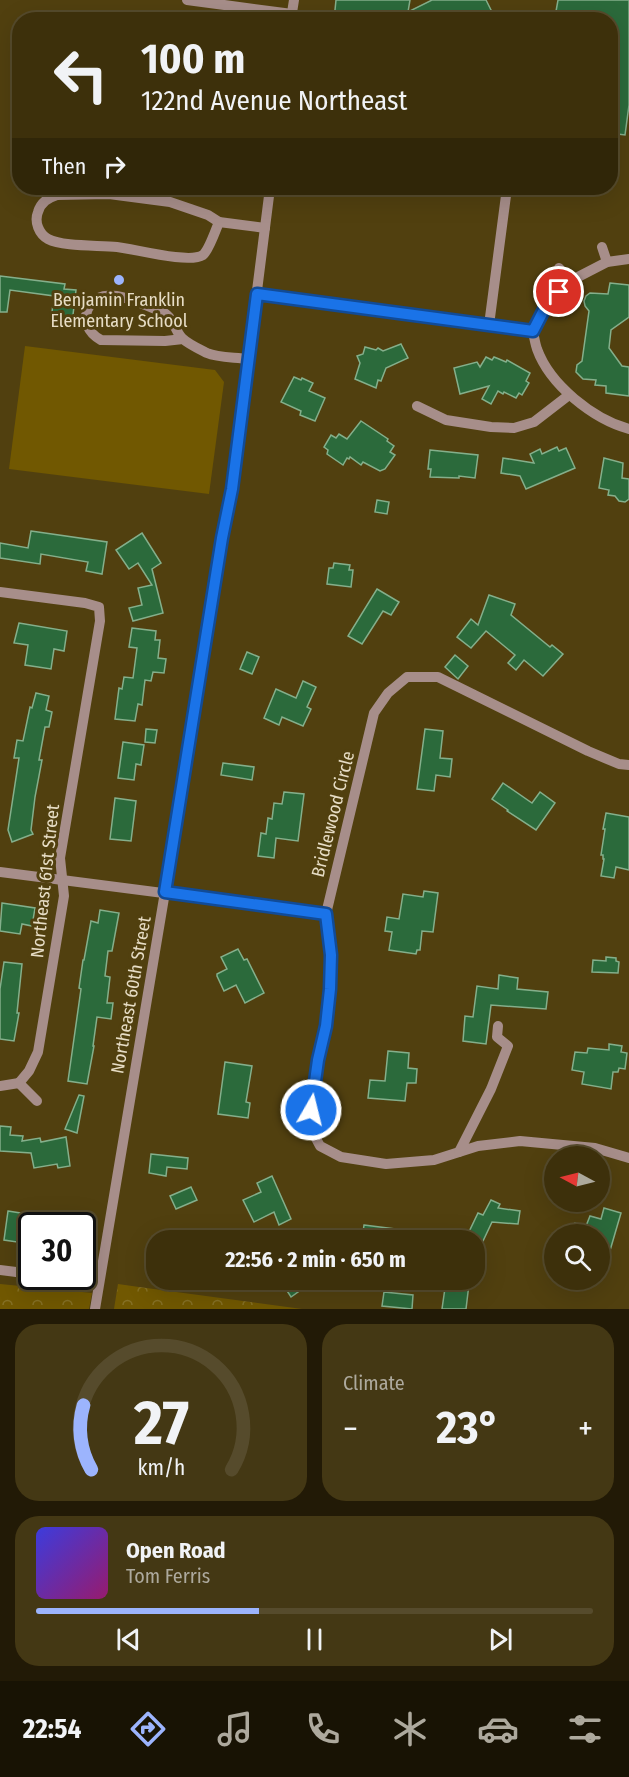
<!DOCTYPE html>
<meta charset="utf-8">
<style>
:root{--surface:#3d300b;--page:#443814;--text:#f1f3f6;--muted:#ada99d;--line:#564b2c;--accent:#9cb4fd}
body{margin:0;font-family:"Fira Sans Condensed",sans-serif;background:var(--page);color:var(--text);height:100vh;display:flex;flex-direction:column;font-size:22px;white-space:nowrap}
*{box-sizing:border-box;margin:0}
p{font-size:20px;color:var(--muted)}
.icon{flex:none;width:33px;height:33px;fill:none;stroke:currentColor;stroke-width:2;stroke-linecap:round;stroke-linejoin:round}
.map{position:relative;height:1309px;overflow:hidden}
.sheet{display:flex;flex-direction:column;gap:15px;padding:15px;background:#221a06;flex:1}
.sheet>*{flex:none}
.banner{position:absolute;left:12px;top:12px;width:606px;height:183px;border-radius:24px;box-shadow:0 6px 24px #0002,0 0 0 2px var(--line);background:#3d300b;color:var(--text);overflow:hidden}
.needle{width:39px;rotate:277deg}
.controls{position:absolute;left:544px;top:1146px;display:grid;gap:12px}
.controls a{display:grid;place-items:center;width:66px;height:66px;border-radius:50%;background:var(--surface);box-shadow:0 6px 24px #0002,0 0 0 2px var(--line);font-size:30px}
.speed{position:absolute;left:18px;top:1212px;display:flex;gap:12px;font-size:30px;font-weight:700;text-align:center}
.speed>*{display:grid;place-content:center;width:78px;height:78px;border-radius:50%;background:var(--surface);box-shadow:0 6px 24px #0002,0 0 0 2px var(--line);line-height:1}
.speed .limit{border:3px solid #111;border-radius:9px;background:#fff;color:#111}
.pin{position:absolute;display:grid;place-items:center;width:51px;height:51px;color:#fff;margin:-26px;border:3px solid #fff;border-radius:50%;box-shadow:0 2px 6px #0007}
.me{position:absolute;width:66px;margin:-33px;rotate:8deg;stroke-linejoin:round;filter:drop-shadow(0 0 4px #0008)}
.turn{display:flex;align-items:center;gap:21px;height:126px;padding:0 30px;font-size:27px}
.turn .icon{width:78px;height:78px;stroke-width:2.5}
.turn b{display:block;font-size:42px;line-height:51px}
.then{display:flex;align-items:center;height:57px;padding:0 30px;background:#0003;gap:12px;font-size:22px}
.big{font-size:45px;font-weight:700;line-height:1.1}
.sheet .tile{flex:1;display:flex;flex-direction:column;justify-content:center;gap:9px;min-width:0;padding:0 21px;border-radius:24px;background:var(--page)}
.sheet .dial{align-items:center;gap:0}
.dial svg{height:156px;overflow:visible;fill:none;stroke:var(--line);stroke-width:7;stroke-linecap:round;text-anchor:middle}
.dial text{fill:var(--text);stroke:none}
.song{display:flex;align-items:center;gap:18px}
.cover{width:72px;height:72px;border-radius:9px;background:linear-gradient(135deg,hsl(240 70% 55%),hsl(320 70% 35%))}
.played{height:6px;border-radius:3px;background:linear-gradient(90deg,var(--accent) 40%,var(--line) 40%)}
.keys{display:flex;justify-content:space-around;direction:ltr}
.heat{display:flex;justify-content:space-between;align-items:center;font-size:33px;direction:ltr}
.sheet .tiles{flex:1;display:grid;gap:15px;grid-template-columns:1fr 1fr}
.tile:last-child{grid-column:span 2}
.trip{position:absolute;left:146px;top:1230px;width:339px;height:60px;border-radius:24px;background:var(--surface);box-shadow:0 6px 24px #0002,0 0 0 2px var(--line);font-weight:700;line-height:60px;text-align:center}
.menu{display:flex;height:96px;justify-content:space-around;align-items:center;background:#181304;color:var(--muted)}
.menu .icon{width:42px;height:42px}
.menu .selected{color:var(--accent)}
.menu b{font-size:27px;color:var(--text)}
.map>svg:first-child{display:block}
</style>
<div class="map">
<svg width="629" height="1309" viewBox="0 0 629 1309">
<defs>
<pattern id="park-crowns" width="20" height="18" patternUnits="userSpaceOnUse" patternTransform="scale(1.5)"><rect width="20" height="18" fill="#715801"/><path d="M2 6a3 3 0 1 1 6 0M12 15a3 3 0 1 1 6 0" fill="none" stroke="#857025"/></pattern>
</defs>
<rect width="100%" height="100%" fill="#51400f"/>
<!-- grass -->
<polygon fill="#715801" points="25,346 215,370 224,382 209,494 9,469"/>
<!-- park -->
<g fill="url(#park-crowns)">
<polygon points="0,1284 92,1293 89,1309 0,1309"/>
<polygon points="118,1284 139,1287 302,1309 114,1309"/>
</g>
<!-- building -->
<g fill="#2b6a3b" stroke="#84af8b" stroke-width="1.5">
<polygon points="336,0 410,0 408,12 432,0 486,0 496,20 334,20"/>
<polygon points="558,0 629,0 629,105 625,135 610,133 610,20 560,20 560,18 555,17"/>
<polygon points="0,276 65,284 64,289 76,290 72,323 51,320 54,296 10,290 7,312 0,312"/>
<polygon points="610,283 629,285 629,317 611,330 609,348 622,366 629,367 629,396 606,393 606,386 595,385 596,380 583,379 576,372 577,365 582,361 589,311 585,306 584,301 586,296 590,293 608,294"/>
<polygon points="401,344 408,358 386,368 381,381 378,380 376,388 355,379 360,363 357,356 363,354 365,347 376,350 378,348 383,351"/>
<polygon points="486,357 492,360 494,357 499,359 506,362 507,360 530,373 526,381 529,383 522,395 519,393 516,398 504,392 503,394 498,391 491,404 482,399 489,386 460,394 454,368 477,362 480,367"/>
<polygon points="294,377 301,380 302,378 313,383 309,391 325,398 315,421 300,415 301,411 281,402"/>
<polygon points="361,421 388,439 387,441 394,446 390,452 395,455 385,469 380,471 363,462 361,465 350,457 349,459 347,458 343,465 327,454 328,450 324,447 331,435 336,438 339,434 347,439"/>
<polygon points="557,447 559,451 566,448 575,468 526,489 520,476 501,473 503,458 534,463 530,454 540,449 542,454"/>
<polygon points="430,450 478,455 475,478 459,476 459,478 430,477 431,469 428,469"/>
<polygon points="604,458 623,463 622,478 629,479 629,499 625,502 619,501 615,496 608,495 609,490 599,488"/>
<polygon points="377,500 389,502 387,514 375,512"/>
<polygon points="31,531 107,542 102,574 86,571 88,562 41,554 40,564 0,558 0,543 28,548"/>
<polygon points="142,533 161,563 152,569 163,613 133,621 129,608 142,605 138,588 152,585 138,563 129,569 116,550"/>
<polygon points="334,563 350,565 349,570 353,570 351,587 327,584 329,568 333,568"/>
<polygon points="377,589 399,602 391,615 383,611 362,644 348,636"/>
<polygon points="489,595 515,604 511,615 550,647 552,645 563,654 543,676 524,660 516,670 508,663 515,655 486,631 471,648 457,637 471,619 478,625"/>
<polygon points="19,623 67,631 64,651 54,649 51,669 25,665 28,645 14,643"/>
<polygon points="132,628 156,631 155,640 160,640 158,658 166,659 164,673 153,672 151,681 145,680 142,705 138,704 135,721 115,719 119,688 122,689 124,677 133,678 137,648 129,647"/>
<polygon points="247,652 259,657 252,674 240,669"/>
<polygon points="455,655 468,666 458,679 445,667"/>
<polygon points="303,681 316,687 307,707 311,709 303,726 282,717 279,725 264,718 276,689 296,698"/>
<polygon points="36,693 49,696 46,710 52,712 49,727 45,727 39,760 42,760 35,797 31,830 33,834 12,842 8,830 19,758 14,758 17,740 23,741 30,707 32,708"/>
<polygon points="146,729 157,730 155,743 145,742"/>
<polygon points="425,729 443,731 440,758 452,759 450,777 436,775 434,791 417,789"/>
<polygon points="123,742 144,745 141,765 136,764 134,780 118,778"/>
<polygon points="223,763 254,767 252,780 221,775"/>
<polygon points="503,783 532,803 540,792 555,803 536,830 507,811 508,810 492,799"/>
<polygon points="284,792 304,794 298,841 276,838 274,858 258,856 261,833 266,834 268,818 272,819 274,803 282,804"/>
<polygon points="115,798 136,801 131,841 110,839"/>
<polygon points="606,813 629,817 629,870 616,867 614,878 601,876 604,859 603,859 603,855 601,855 605,829 603,829"/>
<polygon points="424,891 438,893 433,932 422,931 420,950 417,950 416,954 389,950 392,932 385,931 387,917 399,919 403,894 423,897"/>
<polygon points="2,903 35,908 32,926 22,924 20,934 0,931"/>
<polygon points="100,910 119,913 112,951 108,951 105,976 110,977 107,1003 113,1003 111,1019 97,1017 93,1046 94,1046 87,1084 68,1081 81,989 79,988 83,960 84,960 91,921 98,923"/>
<polygon points="238,949 244,960 247,959 264,993 245,1003 236,985 224,991 217,976 217,974 227,969 221,957"/>
<polygon points="606,957 616,958 616,961 619,962 618,973 592,972 593,960 606,961"/>
<polygon points="4,962 22,964 17,1013 19,1013 14,1041 0,1039 0,989"/>
<polygon points="499,975 518,978 517,989 548,992 546,1009 491,1005 486,1044 463,1041 465,1016 473,1017 477,986 498,989"/>
<polygon points="609,1044 622,1046 621,1052 627,1053 625,1069 619,1068 618,1072 613,1072 611,1089 582,1084 584,1072 572,1070 575,1052 587,1053 588,1048 609,1050"/>
<polygon points="388,1051 409,1053 408,1068 417,1069 416,1083 407,1083 405,1101 368,1098 370,1080 385,1081"/>
<polygon points="225,1062 252,1066 246,1102 250,1103 248,1118 218,1114"/>
<polygon points="79,1095 84,1096 77,1133 65,1129"/>
<polygon points="0,1126 11,1127 10,1135 23,1136 22,1141 40,1138 41,1142 66,1137 70,1166 58,1168 57,1164 34,1168 31,1153 0,1151"/>
<polygon points="151,1154 188,1158 187,1169 167,1167 166,1176 149,1173"/>
<polygon points="272,1176 291,1219 279,1225 274,1212 254,1222 243,1200 261,1192 257,1183"/>
<polygon points="191,1187 197,1200 176,1209 170,1196"/>
<polygon points="491,1200 500,1204 498,1208 520,1211 518,1224 492,1222 483,1241 478,1239 478,1241 467,1236 478,1213 483,1215"/>
<polygon points="604,1208 621,1213 609,1254 600,1251 600,1234 572,1234 575,1223 586,1226 590,1216 601,1219"/>
<polygon points="8,1211 33,1215 38,1226 32,1226 32,1232 19,1231 17,1242 4,1240"/>
<polygon points="51,1213 71,1214 70,1226 51,1226"/>
<polygon points="364,1225 411,1231 410,1240 362,1240"/>
<polygon points="280,1280 300,1280 305,1287 291,1297"/>
<polygon points="446,1281 469,1284 466,1309 442,1309"/>
<polygon points="384,1292 413,1295 412,1309 382,1306"/>
</g>
<g fill="none" stroke-linecap="round" stroke-linejoin="round">
<!-- minor -->
<g stroke="#a78e8a" stroke-width="10">
<polyline points="187,0 292,14"/>
<polyline points="291,19 294,0"/>
<path d="M109 194 170 202 208 215 219 222C216 229 209 250 203 255 189 264 135 249 117 247 99 245 63 247 48 239 39 234 34 222 38 212 41 202 48 198 57 195Z"/>
<polyline points="219,222 265,228"/>
<polyline points="602,247 607,262"/>
<path d="M629 259 607 262 576 278 549 300 533 331C534 337 535 343 537 349 550 385 593 419 629 429"/>
<polyline points="559,268 569,284"/>
<polyline points="257,294 533,331"/>
<polyline points="489,325 507,188 505,188"/>
<path d="M183 339 165 341 101 340C88 333 81 319 90 305 103 286 133 300 150 307 155 309 163 311 167 315 174 321 176 332 182 338 188 344 199 349 207 353 218 358 235 357 248 359"/>
<polyline points="417,406 446,420 491,427 514,428 534,422 569,395"/>
<polyline points="0,592 85,603 99,607 100,621 60,858 64,896 38,1052 29,1071 19,1083"/>
<polyline points="629,765 619,764 588,751 438,677 407,677 388,693 374,713 326,914 331,955 330,989 326,1026 318,1060 311,1110 311,1129 320,1146 341,1157 386,1164 434,1160 478,1146 520,1141 595,1148 629,1158"/>
<polyline points="0,872 326,914"/>
<polyline points="19,1083 37,1101"/>
<polyline points="0,1086 19,1083"/>
<polyline points="459,1152 491,1089 508,1046 497,1037 498,1026"/>
<polyline points="0,1270 32,1274"/>
<polyline points="53,1276 99,1282"/>
<polyline points="95,1309 165,892 222,538 230,504 270,188"/>
</g>
</g>
<g fill="none" stroke-linecap="round" stroke-linejoin="round">
<!-- route casing -->
<g stroke="#114b97" stroke-width="15">
<polyline id="route" points="311,1110 318,1060 326,1026 330,989 331,955 326,914 165,892 222,538 232,489 257,294 533,331 549,300 559,292"/>
</g>
<!-- route -->
<use href="#route" stroke="#1a73e8" stroke-width="10"/>
</g>
<!-- markers -->
<circle fill="#9cb4fd" stroke="#51400f" stroke-width="2" cx="119" cy="280" r="6"/>
<g text-anchor="middle" dominant-baseline="central" stroke-width="6" stroke-linejoin="round" paint-order="stroke">
<!-- poi labels -->
<g font-size="18" fill="#e7ddc5" stroke="#51400f">
<text x="119" y="300">Benjamin Franklin<tspan x="119" dy="21">Elementary School</tspan></text>
</g>
<!-- street labels -->
<g font-size="18" fill="#e7ddc5" stroke="#51400f">
<text transform="translate(333 814) rotate(-76)">Bridlewood Circle</text>
<text transform="translate(45 881) rotate(-84)">Northeast 61st Street</text>
<text transform="translate(131 995) rotate(-80)">Northeast 60th Street</text>
</g>
</g>
</svg>
<div class="controls">
<a><svg class="needle" viewBox="-14 -14 28 28"><path d="M0-13l5 13h-10z" fill="#e53935"/><path d="M0 13l5-13h-10z" fill="#ada99d"/></svg></a>
<a><svg class="icon" aria-label="search" viewBox="0 0 24 24"><circle cx="10" cy="10" r="6"/><path d="M15 15l6 6"/></svg></a>
</div>
<div class="speed"><div class="limit">30</div></div>
<div class="pin" style="left:559px;top:292px;background:#d93025"><svg class="icon" aria-label="arrive" viewBox="0 0 24 24"><path d="M6 21V4h12l-3 4 3 4H6"/></svg></div>
<svg class="me" style="left:311px;top:1110px" viewBox="-20 -20 40 40"><circle r="17" fill="#1a73e8" stroke="#fff" stroke-width="3"/><path d="M0-11L8 9 0 5-8 9z" fill="#fff"/></svg>
<div class="trip">22:56 · 2 min · 650 m</div>
<div class="banner">
<div class="turn"><svg class="icon" aria-label="left" viewBox="0 0 24 24"><path d="M17 20v-9H6M10 6l-5 5 5 5"/></svg><div><b>100 m</b>122nd Avenue Northeast</div></div>
<div class="then">Then<svg class="icon" aria-label="right" viewBox="0 0 24 24"><path d="M7 20v-9h11M14 6l5 5-5 5"/></svg></div>
</div>
</div>
<section class="sheet">
<div class="tiles">
<div class="tile dial"><svg viewBox="0 0 100 80">
<path d="M14 69A42 42 0 1 1 86 69"/>
<path d="M14 69A42 42 0 0 1 10 36" stroke="#9cb4fd"/>
<text x="50" y="56" font-size="32" font-weight="700">27</text>
<text x="50" y="72" font-size="11">km/h</text>
</svg></div>
<div class="tile"><p>Climate</p>
<div class="heat"><a>−</a><b class="big">23°</b><a>+</a></div>
</div>
<div class="tile">
<div class="song"><i class="cover"></i><div><b>Open Road</b><p>Tom Ferris</p></div></div>
<div class="played"></div>
<div class="keys"><svg class="icon" aria-label="previous" viewBox="0 0 24 24"><path d="M18 5L8 12l10 7zM5 5v14"/></svg><svg class="icon" aria-label="pause" viewBox="0 0 24 24"><path d="M8 5v14M16 5v14"/></svg><svg class="icon" aria-label="next" viewBox="0 0 24 24"><path d="M6 5l10 7-10 7zM19 5v14"/></svg></div>
</div>
</div>
</section>
<nav class="menu">
<b>22:54</b>
<svg class="icon selected" aria-label="directions" viewBox="0 0 24 24"><path d="M12 3l9 9-9 9-9-9zM9 14v-3h6M13 9l2 2-2 2"/></svg>
<svg class="icon" aria-label="music" viewBox="0 0 24 24"><path d="M9 18V5l10-2v13"/><circle cx="6" cy="18" r="3"/><circle cx="16" cy="16" r="3"/></svg>
<svg class="icon" aria-label="phone" viewBox="0 0 24 24"><path d="M5 4h4l2 5-3 2q2 4 5 5l2-3 5 2v4C11 20 4 13 5 4z"/></svg>
<svg class="icon" aria-label="climate" viewBox="0 0 24 24"><path d="M12 3v18M4 7l16 10M4 17L20 7"/></svg>
<svg class="icon" aria-label="car" viewBox="0 0 24 24"><path d="M5 17H2v-5l4-1 3-4h7l3 4 3 1v5h-3M9 17h6M6 11h13"/><circle cx="7" cy="17" r="2"/><circle cx="17" cy="17" r="2"/></svg>
<svg class="icon" aria-label="filters" viewBox="0 0 24 24"><path d="M4 7h16M4 17h16"/><circle cx="9" cy="7" r="2"/><circle cx="15" cy="17" r="2"/></svg>
</nav>
